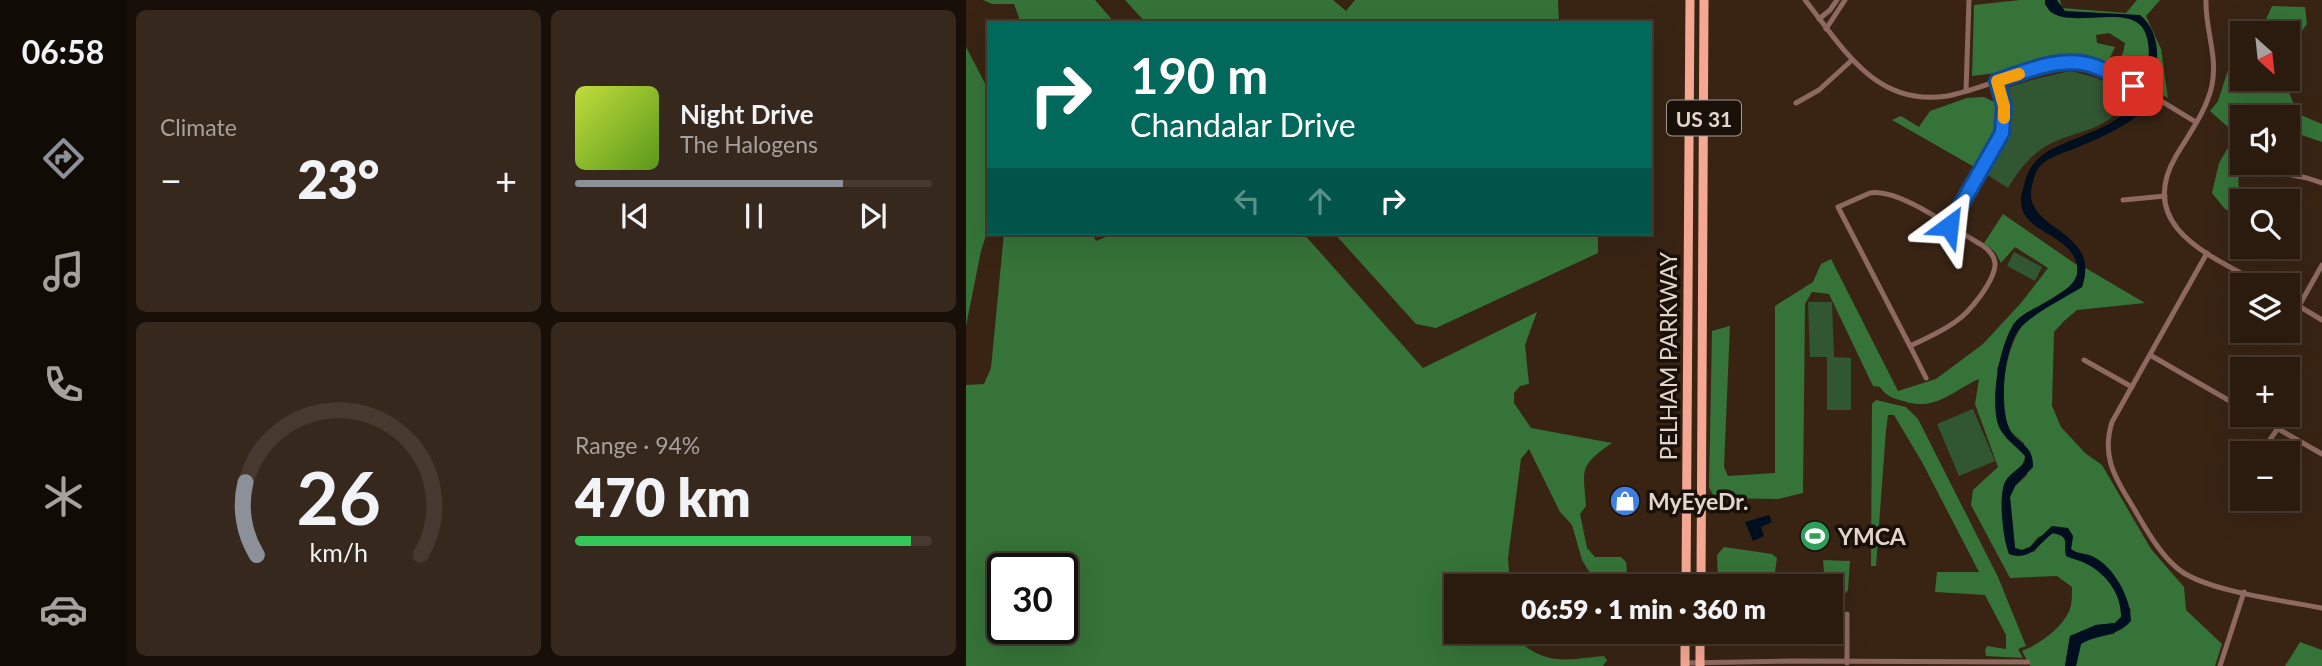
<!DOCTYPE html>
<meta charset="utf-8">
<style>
:root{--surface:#2b1b0f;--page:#37281d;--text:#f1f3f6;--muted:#a6a19e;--line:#47392f;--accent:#8c9099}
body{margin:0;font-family:Lato,sans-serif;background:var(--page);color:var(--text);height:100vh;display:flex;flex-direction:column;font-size:26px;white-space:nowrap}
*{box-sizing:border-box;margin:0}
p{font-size:23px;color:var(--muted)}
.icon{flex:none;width:38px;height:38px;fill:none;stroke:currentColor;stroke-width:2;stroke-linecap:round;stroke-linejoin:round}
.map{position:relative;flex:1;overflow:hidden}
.drawer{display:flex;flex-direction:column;gap:10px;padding:10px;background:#180f08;width:840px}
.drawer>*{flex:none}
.top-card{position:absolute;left:21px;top:21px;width:665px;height:214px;border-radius:0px;box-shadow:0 7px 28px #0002,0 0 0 2px var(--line);background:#00695c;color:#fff;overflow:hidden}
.needle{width:46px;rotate:153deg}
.controls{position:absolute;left:1264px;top:21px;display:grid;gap:14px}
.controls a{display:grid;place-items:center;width:70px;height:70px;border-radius:0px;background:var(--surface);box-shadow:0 7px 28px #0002,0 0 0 2px var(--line);font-size:35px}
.speed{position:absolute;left:21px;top:553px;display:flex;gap:14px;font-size:35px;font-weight:700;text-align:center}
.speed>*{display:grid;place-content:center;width:91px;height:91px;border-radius:50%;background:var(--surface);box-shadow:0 7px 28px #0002,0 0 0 2px var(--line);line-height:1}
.speed .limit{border:4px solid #111;border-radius:10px;background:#fff;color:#111}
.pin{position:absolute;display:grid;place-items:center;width:60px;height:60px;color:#fff;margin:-30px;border-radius:14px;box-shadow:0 4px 10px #0006}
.me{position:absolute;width:77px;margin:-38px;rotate:30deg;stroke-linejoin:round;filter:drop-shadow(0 0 5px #0008)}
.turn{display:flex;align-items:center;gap:24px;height:147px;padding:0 28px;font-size:32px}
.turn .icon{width:91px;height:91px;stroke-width:2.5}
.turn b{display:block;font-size:49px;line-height:60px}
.lanes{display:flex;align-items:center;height:66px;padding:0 28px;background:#0003;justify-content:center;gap:35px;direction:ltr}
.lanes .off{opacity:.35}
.big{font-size:52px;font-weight:800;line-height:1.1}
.drawer .widget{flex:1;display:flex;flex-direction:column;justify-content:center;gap:10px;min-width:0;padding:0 24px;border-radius:10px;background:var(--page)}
.drawer .dial{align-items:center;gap:0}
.dial svg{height:182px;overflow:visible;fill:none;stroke:var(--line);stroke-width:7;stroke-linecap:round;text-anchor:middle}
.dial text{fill:var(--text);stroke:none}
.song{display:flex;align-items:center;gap:21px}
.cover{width:84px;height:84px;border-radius:10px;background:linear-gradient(135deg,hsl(70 70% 55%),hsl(90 70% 35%))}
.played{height:7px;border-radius:4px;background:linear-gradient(90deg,var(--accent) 75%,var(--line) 75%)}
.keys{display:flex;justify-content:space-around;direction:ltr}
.heat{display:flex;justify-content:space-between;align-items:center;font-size:38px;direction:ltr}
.charge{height:10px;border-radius:5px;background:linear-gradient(90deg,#34c759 94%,var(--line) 0)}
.drawer .tiles{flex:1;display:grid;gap:10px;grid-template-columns:repeat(2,1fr)}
.trip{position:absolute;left:478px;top:574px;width:399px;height:70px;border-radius:0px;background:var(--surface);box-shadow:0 7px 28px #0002,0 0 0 2px var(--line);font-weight:800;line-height:70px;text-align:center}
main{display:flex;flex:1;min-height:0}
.menu{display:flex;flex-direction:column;width:126px;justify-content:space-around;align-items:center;background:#110b06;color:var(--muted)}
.menu .icon{width:49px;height:49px}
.menu .current{color:var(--accent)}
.menu b{font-size:32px;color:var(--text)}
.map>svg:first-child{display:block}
</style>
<main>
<nav class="menu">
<b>06:58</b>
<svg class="icon current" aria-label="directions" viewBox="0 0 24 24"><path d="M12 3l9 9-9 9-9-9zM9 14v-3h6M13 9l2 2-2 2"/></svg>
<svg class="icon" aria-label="music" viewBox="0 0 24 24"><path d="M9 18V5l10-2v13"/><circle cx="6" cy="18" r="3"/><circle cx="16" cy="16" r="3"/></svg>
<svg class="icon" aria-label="phone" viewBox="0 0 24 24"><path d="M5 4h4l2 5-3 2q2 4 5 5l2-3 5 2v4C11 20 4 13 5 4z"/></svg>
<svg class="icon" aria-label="climate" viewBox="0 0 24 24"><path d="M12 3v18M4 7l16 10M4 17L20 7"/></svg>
<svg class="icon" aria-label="car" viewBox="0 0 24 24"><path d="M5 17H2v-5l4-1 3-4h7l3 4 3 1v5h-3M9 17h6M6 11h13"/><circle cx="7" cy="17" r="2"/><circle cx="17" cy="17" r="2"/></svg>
</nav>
<section class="drawer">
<div class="tiles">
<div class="widget"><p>Climate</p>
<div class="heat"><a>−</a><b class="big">23°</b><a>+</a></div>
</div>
<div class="widget">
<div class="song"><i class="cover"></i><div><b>Night Drive</b><p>The Halogens</p></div></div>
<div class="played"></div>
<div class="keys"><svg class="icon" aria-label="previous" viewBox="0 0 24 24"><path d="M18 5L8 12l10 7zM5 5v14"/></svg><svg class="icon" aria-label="pause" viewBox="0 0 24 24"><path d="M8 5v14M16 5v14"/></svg><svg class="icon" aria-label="next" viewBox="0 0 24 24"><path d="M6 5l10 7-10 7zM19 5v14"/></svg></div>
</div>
<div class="widget dial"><svg viewBox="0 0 100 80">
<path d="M14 69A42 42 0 1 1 86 69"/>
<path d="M14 69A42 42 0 0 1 9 37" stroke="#8c9099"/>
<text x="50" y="56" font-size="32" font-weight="700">26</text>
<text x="50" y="72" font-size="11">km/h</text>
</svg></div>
<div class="widget"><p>Range · 94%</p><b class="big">470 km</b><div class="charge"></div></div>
</div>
</section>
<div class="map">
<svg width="1356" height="666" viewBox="0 0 1356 666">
<rect width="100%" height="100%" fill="#392414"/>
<!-- green -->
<g fill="#315632">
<path d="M1104 71C1133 77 1188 94 1137 123 1120 133 1099 135 1082 145 1064 155 1052 171 1042 188L1020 174C1036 149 1054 117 1040 88L1069 79Z"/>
<polygon points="1048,252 1076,267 1069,281 1041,266"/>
<polygon points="842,302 866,302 868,357 866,357 885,358 885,410 861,410 861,357 844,357"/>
<polygon points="1007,409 1029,461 993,476 971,424"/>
</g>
<!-- forest -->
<g fill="#357338" fill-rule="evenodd">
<polygon points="17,0 129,0 149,23 112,23 107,19 102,23 55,23 48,4 26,4"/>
<polygon points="159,0 367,0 380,11 389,0 592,0 593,23 180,23"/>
<path d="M1054 0H1094L1096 8 1160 13 1171 0H1194L1180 16 1195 49 1202 98 1170 81 1165 73 1149 66 1157 53 1159 43 1143 33 1130 35 1131 43 1149 47 1140 66C1095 55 1079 63 1037 76L1030 73 1006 76 1008 5Z"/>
<polygon points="1306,6 1339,7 1341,24 1321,50 1321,33 1294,33"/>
<polygon points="0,47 23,91 23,226 15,251 0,326"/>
<path d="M1276 65V79H1321V88L1332 114 1356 124V142L1321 130V117H1276C1276 129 1279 146 1276 157 1273 171 1269 189 1278 201H1276V220L1258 208 1246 193 1253 163 1270 134 1244 111 1252 101 1263 67Z"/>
<path d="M1018 97 1030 103C1039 128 1023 147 1010 168L926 120 935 116 953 127 964 111 1001 98Z"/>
<path d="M1037 214 1111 265V277L1106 285 1047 324 1031 369 1040 438 1059 456C1058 467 1049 472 1041 479L1043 554 1068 552 1077 540 1087 533 1095 535 1100 540 1099 551C1107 559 1114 560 1123 565 1142 577 1156 594 1155 617L1149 623 1130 625 1104 636 1099 666H1064L1056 651C1074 644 1101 625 1105 605 1106 599 1106 593 1106 587L1091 576 1044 578 1005 505 1007 490 1032 467 1009 404 1013 379C986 391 969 412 937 401 926 398 920 396 914 387L907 386 863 294 846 292 839 304 837 493 812 499 751 498 747 495 743 487 746 331 764 326 758 467 762 476 809 473V306L847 282 855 264 865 259 932 391 970 379 1017 344 1055 303 1082 268 1049 247 1035 263 1029 252 1018 243Z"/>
<path d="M38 233H126L130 241 140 237 139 233H337L457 368 571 312 559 345 563 384 554 386 548 393V403L565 428 646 443C613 466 617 468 620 506L614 514 621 548 629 557H655L660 562 661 571 646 586H627L626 576 616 560 606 525 594 512 563 449 555 459 542 558 544 586H490V632H547L548 638C583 666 595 660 638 656L641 660 637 666H0V385L18 384 25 368ZM37 569H96V628H37Z"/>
<polygon points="368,233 632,233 632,253 470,328 450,324"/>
<path d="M1118 267 1179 303 1111 310 1098 321 1088 332 1086 406 1095 427 1119 453 1136 465 1185 549 1218 587 1220 610 1256 644 1249 666H1110L1115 644 1124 638 1148 634 1165 610 1127 557 1109 552 1105 549 1107 536 1101 528 1072 537 1064 547 1056 550 1049 548 1044 497 1049 486 1061 475 1058 443C1053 439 1046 434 1043 428 1031 402 1039 353 1054 329 1062 315 1101 296 1116 287Z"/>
<polygon points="910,400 940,407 952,419 1032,577 1060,646 1052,649 1057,658 1020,656 1019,650 1021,646 1040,649 1040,635 1019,595 969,592 971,572 1013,572 956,462 928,415 922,415 920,430 910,566 905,566 906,404"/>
<polygon points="758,547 806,554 811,558 807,586 788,586 787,577 752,580 751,555"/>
<polygon points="857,560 884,561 882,590 873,601 865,600 864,586 859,586"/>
<polygon points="1334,642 1356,650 1356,666 1319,666"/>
</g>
<!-- water -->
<g fill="#000f1f">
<path d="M1079 0H1091L1099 11 1174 15C1187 25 1192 43 1191 58 1191 69 1193 86 1189 95 1178 121 1129 140 1105 150 1094 154 1081 158 1073 167 1070 171 1068 177 1067 182 1051 232 1137 226 1116 287 1097 299 1075 309 1057 325 1038 341 1033 406 1043 428 1050 445 1068 443 1067 467L1049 486 1044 497 1049 548 1056 550 1064 547 1086 526 1102 528 1107 536 1105 549C1111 554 1118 553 1126 556 1148 566 1165 598 1165 621 1151 637 1132 634 1115 644L1110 666H1099L1104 636 1130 625 1149 623 1155 617C1156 595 1140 573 1121 564 1114 560 1106 559 1100 556 1097 543 1105 537 1087 533 1072 544 1064 562 1043 554 1037 539 1032 497 1039 482 1043 474 1053 469 1059 462V456C1052 446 1040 440 1034 429 1022 407 1034 334 1053 318 1069 304 1118 291 1111 264 1101 229 1044 233 1057 189 1060 178 1062 169 1070 161 1077 153 1087 148 1097 144 1134 128 1178 117 1182 69 1183 56 1184 44 1179 32 1166 2 1107 29 1085 12 1084 12 1079 4 1079 4Z"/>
<polygon points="803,515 806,522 795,527 798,536 787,541 779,522"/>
</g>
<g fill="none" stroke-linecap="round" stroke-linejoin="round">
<!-- minor -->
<g stroke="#8e695f" stroke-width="5">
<path d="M839 0C877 48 909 107 981 96 1002 92 1022 84 1043 77 1066 70 1091 60 1116 63 1145 67 1202 106 1230 122"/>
<path d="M1240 0C1239 29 1252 56 1246 85 1241 110 1223 134 1210 156 1168 228 1248 257 1297 285"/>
<polyline points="853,19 864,10 871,0"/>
<polyline points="860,29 879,0"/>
<polyline points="1000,91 1003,0"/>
<polyline points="830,103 853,90 886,60"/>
<polyline points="1306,171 1341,178 1356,183"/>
<path d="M904 193C934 188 988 230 1016 245 1022 249 1028 255 1029 263 1030 280 1003 313 989 322 975 332 959 339 944 346L872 207Z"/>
<polyline points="1157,200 1199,196"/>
<polyline points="983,226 1036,133 1039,106 1031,81"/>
<path d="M1241 253 1146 422C1136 454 1147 475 1164 502 1178 525 1191 551 1211 568 1237 591 1320 601 1356 608"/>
<polyline points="1321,299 1356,320"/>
<polyline points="1333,306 1356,265"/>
<polyline points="944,346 960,378"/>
<polyline points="1184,355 1276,408"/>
<polyline points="1118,360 1166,387"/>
<polyline points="1288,415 1356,454"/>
<polyline points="1295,453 1312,428"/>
<polyline points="1275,483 1276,482"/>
<polyline points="719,663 829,661 1062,662"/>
<polyline points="881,663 881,614"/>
<polyline points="1254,666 1278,592"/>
</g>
<!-- primary -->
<g stroke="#f4a894" stroke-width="9">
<polyline points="720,586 724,0"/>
<polyline points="735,586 738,0"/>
<polyline points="719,666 719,632"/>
<polyline points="734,666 734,632"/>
</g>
</g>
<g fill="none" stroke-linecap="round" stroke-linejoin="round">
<!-- route casing -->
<g stroke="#114b97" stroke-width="18">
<path id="route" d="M983 226 1036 133 1038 106 1031 81C1061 71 1096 55 1128 66 1142 71 1154 79 1167 86"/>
</g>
<!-- route -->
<use href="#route" stroke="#1a73e8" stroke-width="12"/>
<!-- slow -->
<polyline stroke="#f59e0b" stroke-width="12" points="1038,118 1038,106 1031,81 1053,74"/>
</g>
<!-- icons -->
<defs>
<g id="shop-disc" transform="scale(1.575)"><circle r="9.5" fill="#3f7fe0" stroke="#191009"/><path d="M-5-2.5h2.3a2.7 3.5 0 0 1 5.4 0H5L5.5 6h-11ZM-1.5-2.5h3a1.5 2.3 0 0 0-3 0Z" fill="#fff"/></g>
<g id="stadium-disc" transform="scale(1.575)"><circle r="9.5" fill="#2e9e5b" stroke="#191009"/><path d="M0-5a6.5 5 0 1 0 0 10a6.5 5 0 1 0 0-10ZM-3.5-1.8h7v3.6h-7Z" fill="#fff"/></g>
</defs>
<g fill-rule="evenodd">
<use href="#shop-disc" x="659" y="501"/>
<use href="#stadium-disc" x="849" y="536"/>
</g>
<g text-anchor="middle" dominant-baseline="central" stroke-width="7" stroke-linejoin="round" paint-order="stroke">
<!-- shield labels -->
<rect fill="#191009" stroke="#a69a91" stroke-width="2" x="701" y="100.5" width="74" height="35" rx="5"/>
<g font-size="21" font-weight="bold" fill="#e3d5cb">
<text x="738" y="118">US 31</text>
</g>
<!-- street labels -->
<g font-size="23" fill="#e3d5cb" stroke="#191009">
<text transform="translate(702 356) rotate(-90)">PELHAM PARKWAY</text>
</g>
<!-- poi labels -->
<g font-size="23" font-weight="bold" fill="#e3d5cb" stroke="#191009" text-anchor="start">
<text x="682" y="501">MyEyeDr.</text>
<text x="872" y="536">YMCA</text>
</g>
</g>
</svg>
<div class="controls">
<a><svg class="needle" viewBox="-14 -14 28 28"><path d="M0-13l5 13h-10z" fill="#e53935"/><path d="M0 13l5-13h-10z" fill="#a6a19e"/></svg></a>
<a><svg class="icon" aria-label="sound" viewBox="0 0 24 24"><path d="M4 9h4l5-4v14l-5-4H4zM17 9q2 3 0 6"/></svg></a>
<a><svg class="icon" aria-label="search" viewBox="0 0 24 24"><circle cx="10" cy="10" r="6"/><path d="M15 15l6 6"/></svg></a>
<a><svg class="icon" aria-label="layers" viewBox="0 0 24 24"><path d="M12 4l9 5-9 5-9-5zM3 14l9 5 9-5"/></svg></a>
<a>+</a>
<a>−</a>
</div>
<div class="speed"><div class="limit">30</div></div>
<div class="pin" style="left:1167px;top:86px;background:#d93025"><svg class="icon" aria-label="arrive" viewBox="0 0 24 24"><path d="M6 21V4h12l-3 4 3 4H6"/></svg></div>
<svg class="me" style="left:983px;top:226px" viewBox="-20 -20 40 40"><path d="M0-17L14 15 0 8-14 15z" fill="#1a73e8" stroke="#fff" stroke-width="4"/></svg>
<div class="trip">06:59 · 1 min · 360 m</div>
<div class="top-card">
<div class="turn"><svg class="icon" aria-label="right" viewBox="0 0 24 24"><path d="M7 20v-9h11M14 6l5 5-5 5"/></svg><div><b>190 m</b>Chandalar Drive</div></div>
<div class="lanes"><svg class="icon off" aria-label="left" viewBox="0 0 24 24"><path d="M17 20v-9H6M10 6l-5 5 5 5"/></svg><svg class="icon off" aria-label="ahead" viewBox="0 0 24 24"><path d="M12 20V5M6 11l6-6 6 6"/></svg><svg class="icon" aria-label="right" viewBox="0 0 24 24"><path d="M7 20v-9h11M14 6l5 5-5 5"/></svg></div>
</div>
</div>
</main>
